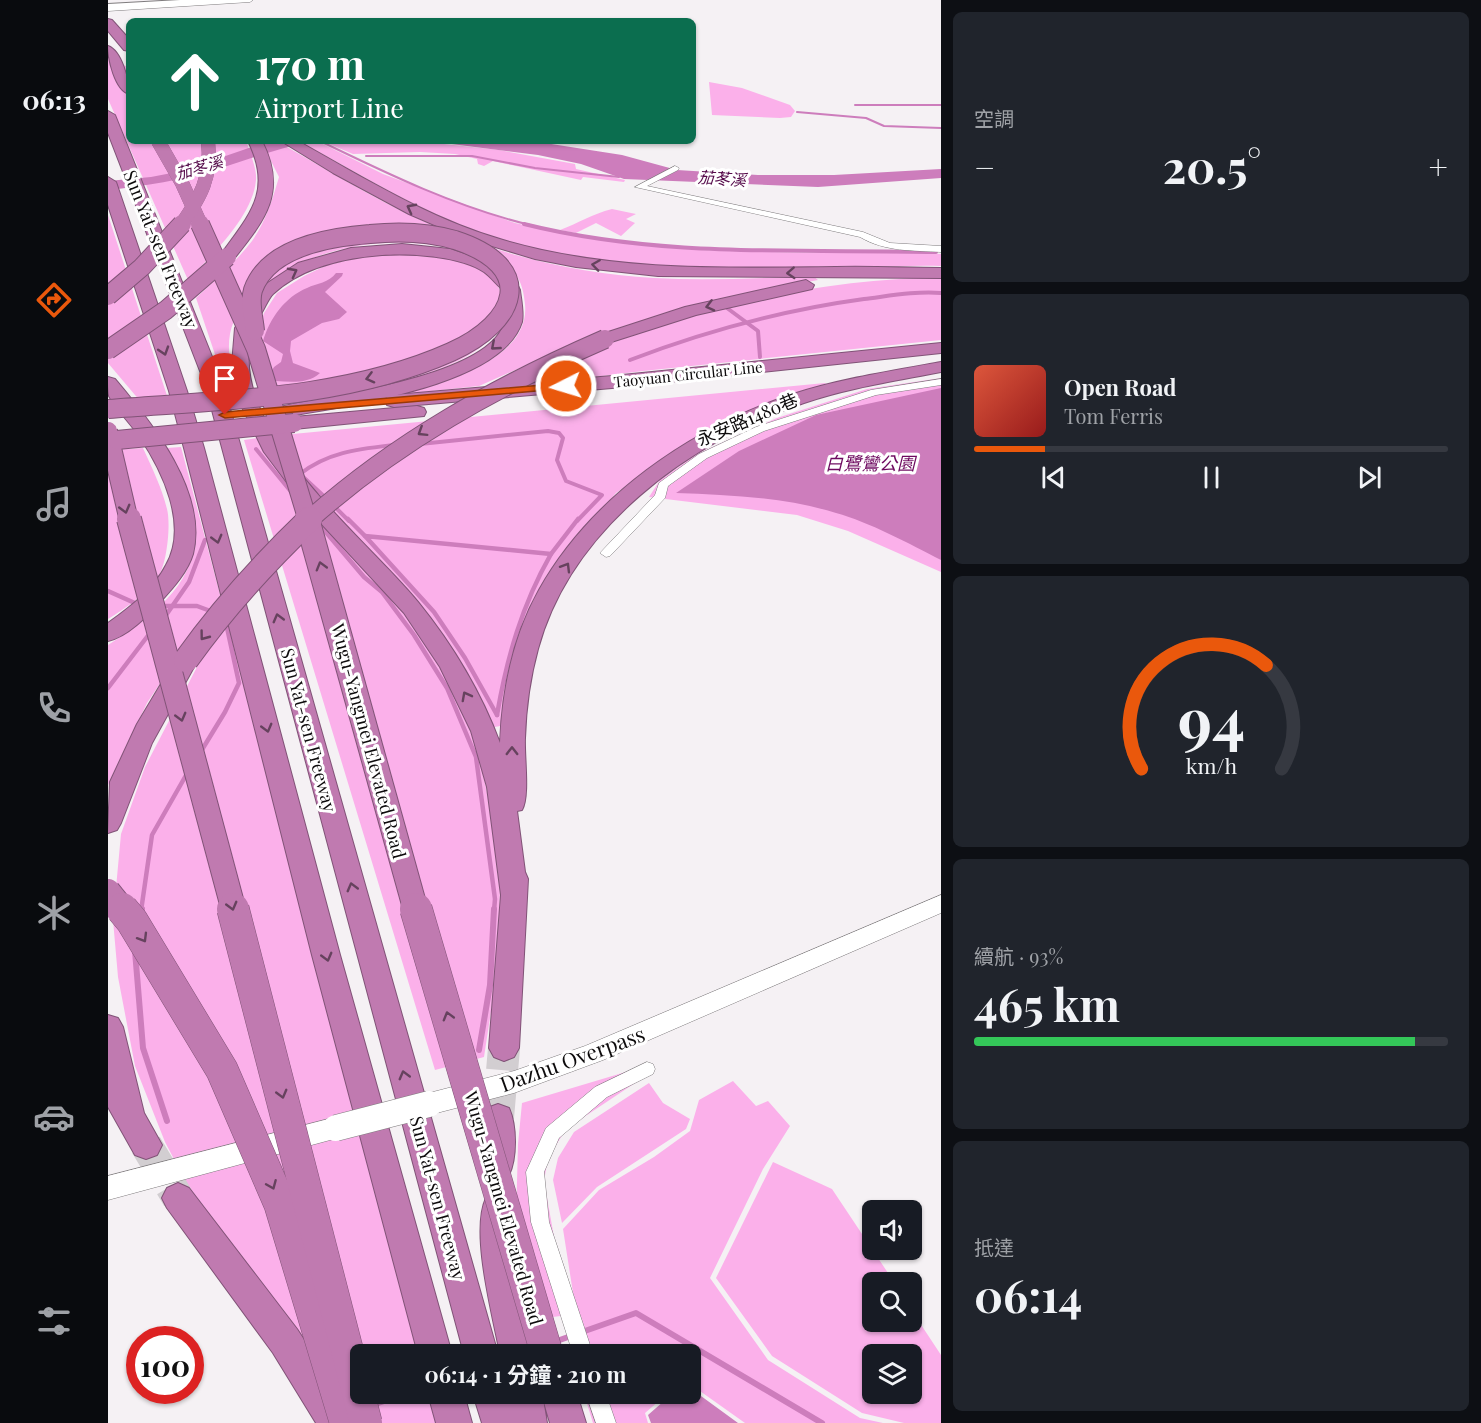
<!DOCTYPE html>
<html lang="zh-TW">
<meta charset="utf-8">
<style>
:root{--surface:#171b24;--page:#20242c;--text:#f1f3f6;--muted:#9ea1a6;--line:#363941;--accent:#ea580c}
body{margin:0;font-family:"Playfair Display","Noto Sans TC",serif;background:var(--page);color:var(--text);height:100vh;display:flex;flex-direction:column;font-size:22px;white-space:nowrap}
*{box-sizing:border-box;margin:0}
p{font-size:20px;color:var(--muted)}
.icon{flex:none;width:33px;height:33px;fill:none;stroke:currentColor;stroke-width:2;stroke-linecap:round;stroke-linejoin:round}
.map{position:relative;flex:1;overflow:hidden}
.side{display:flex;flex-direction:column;gap:12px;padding:12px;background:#0d0f14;width:540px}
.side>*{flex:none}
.top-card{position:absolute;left:18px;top:18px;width:570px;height:126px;border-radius:9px;box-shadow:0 2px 4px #0004;background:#0b6e4f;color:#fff;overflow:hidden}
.controls{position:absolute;left:754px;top:1200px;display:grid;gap:12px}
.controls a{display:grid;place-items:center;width:60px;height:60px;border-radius:9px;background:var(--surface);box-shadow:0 2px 4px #0004;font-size:30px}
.speed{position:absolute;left:18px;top:1326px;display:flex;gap:12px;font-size:30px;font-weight:700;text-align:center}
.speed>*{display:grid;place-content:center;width:78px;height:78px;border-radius:50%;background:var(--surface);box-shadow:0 2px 4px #0004;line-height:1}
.speed .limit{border:9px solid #d22;background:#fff;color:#111}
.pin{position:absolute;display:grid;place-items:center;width:51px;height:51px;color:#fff;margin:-62px -26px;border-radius:50% 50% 50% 0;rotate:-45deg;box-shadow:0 0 6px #0007}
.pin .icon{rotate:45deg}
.me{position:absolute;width:66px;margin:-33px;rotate:265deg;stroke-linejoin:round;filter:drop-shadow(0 0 4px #0008)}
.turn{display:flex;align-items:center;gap:21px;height:126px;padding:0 30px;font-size:27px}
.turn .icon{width:78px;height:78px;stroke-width:2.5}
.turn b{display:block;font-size:42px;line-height:51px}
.big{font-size:45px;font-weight:700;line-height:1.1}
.side .card{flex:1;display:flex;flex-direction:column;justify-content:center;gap:9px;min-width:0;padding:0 21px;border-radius:9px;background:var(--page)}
.side .dial{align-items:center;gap:0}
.dial svg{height:156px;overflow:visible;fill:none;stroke:var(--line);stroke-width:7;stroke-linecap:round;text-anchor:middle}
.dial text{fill:var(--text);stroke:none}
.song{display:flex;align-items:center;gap:18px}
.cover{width:72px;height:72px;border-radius:9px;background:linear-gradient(135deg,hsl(10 70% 55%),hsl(0 70% 35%))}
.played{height:6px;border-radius:3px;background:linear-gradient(90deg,var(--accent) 15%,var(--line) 15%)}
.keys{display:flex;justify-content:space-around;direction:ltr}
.heat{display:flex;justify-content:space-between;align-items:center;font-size:33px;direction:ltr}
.charge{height:9px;border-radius:4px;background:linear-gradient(90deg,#34c759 93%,var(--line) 0)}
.trip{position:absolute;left:242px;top:1344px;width:351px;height:60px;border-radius:9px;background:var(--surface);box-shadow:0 2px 4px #0004;font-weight:700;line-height:60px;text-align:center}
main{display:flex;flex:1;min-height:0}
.menu{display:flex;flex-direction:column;width:108px;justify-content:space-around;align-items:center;background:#090b0e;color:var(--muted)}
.menu .icon{width:42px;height:42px}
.menu .selected{color:var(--accent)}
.menu b{font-size:27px;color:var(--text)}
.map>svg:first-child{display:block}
</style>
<main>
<nav class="menu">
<b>06:13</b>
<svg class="icon selected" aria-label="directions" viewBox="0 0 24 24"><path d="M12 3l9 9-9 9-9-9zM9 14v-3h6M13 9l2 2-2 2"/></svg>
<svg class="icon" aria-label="music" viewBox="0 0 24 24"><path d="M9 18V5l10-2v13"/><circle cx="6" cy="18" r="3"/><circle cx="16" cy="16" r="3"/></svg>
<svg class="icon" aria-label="phone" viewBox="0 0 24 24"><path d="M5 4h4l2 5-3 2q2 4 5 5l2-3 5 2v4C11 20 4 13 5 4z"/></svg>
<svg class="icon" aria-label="climate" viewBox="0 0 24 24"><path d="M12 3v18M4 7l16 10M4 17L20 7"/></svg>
<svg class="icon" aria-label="car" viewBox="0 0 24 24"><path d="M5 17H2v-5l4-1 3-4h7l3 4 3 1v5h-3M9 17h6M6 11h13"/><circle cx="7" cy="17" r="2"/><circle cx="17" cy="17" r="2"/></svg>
<svg class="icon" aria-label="filters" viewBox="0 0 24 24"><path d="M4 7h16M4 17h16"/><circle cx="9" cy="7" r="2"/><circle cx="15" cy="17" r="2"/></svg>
</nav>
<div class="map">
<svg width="833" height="1423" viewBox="0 0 833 1423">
<rect width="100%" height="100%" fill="#f5f1f4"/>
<!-- green -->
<g fill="#fbb0ea" fill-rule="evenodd">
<path d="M0 56 21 68V141H137L139 143C142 154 149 168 148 180 145 216 104 255 80 280L0 99Z"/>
<polygon points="601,82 634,88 682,105 687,111 683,117 672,118 604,115"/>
<path d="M153 141H168C217 168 266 199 317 222 388 254 468 274 546 278 599 281 652 278 705 276L710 280 646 292 471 342 371 386 287 395C329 383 423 362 417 304 416 295 414 281 407 275 402 270 393 267 387 264 319 229 209 237 152 290 142 299 131 308 126 321 116 343 123 369 128 392L120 393 88 298C107 280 128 262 144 241 157 223 165 198 171 177Z"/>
<path d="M209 141 275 174 407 223 478 238 590 250 706 253 776 251 833 254V266C779 265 724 270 670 270 577 270 481 265 391 239 322 218 259 178 196 144Z"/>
<polygon points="214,141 318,142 391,150 467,164 468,169 517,180 516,182 475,177 473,180 385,161 376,166 370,164 369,159 347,154 312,152 245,154"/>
<path d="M504 209 528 214 518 219 527 223 513 236 488 223 468 233 452 230C471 223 484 214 504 209Z"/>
<polygon points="0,215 64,411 43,414 0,363"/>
<path d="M284 253C313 255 371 257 389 285 396 295 395 310 396 321 390 328 385 337 378 343 331 384 217 395 156 406L141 354 156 313 169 293 196 276 219 265 252 257Z"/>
<path d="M833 277V340L535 371 404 387C427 376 450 363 474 353 588 306 710 280 833 277Z"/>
<polygon points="833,378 833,572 740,531 689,515 541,497 552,480 589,454 669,418 759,389"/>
<polygon points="717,383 720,386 576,446 508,493 455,558 398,725 381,728 356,678 193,481 164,436"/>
<polygon points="149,438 173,475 281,589 326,655 354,710 372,755 385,825 392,889 390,966 376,1057 327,1070 136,440"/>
<path d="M73 447 313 1354H252V1394H324L331 1423H223L88 1201 57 1142 27 1066 10 977 5 920 13 834 37 767 89 667 69 658 39 703 0 785V645C90 587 110 546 59 448Z"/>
<path d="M35 448C44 468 54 488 59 509 63 524 59 564 50 577 38 594 17 609 0 619V450Z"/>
<polygon points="531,1068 536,1077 458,1129 440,1158 436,1181 460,1315 422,1320 408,1221 410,1144 414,1103"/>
<polygon points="625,1081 648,1106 660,1101 682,1126 655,1169 602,1278 660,1360 752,1418 775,1423 637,1423 582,1384 582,1354 467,1354 481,1344 468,1312 455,1229 491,1190 546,1157 582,1131 591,1100"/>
<polygon points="541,1083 555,1103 582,1119 578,1129 489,1187 454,1223 445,1180 450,1158 466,1132"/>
<path d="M665 1162 724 1189 786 1282H765V1322H804V1311L833 1355V1423H796L754 1413 664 1356 608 1278ZM765 1354H804V1394H765Z"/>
<polygon points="476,1394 559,1394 537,1413 540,1423 485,1423"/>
</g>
<!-- water -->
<g fill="#cd7dbc">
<path d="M161 141H204C171 148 141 159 110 169 74 180 37 186 0 190V181L43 177 74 171Z"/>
<polygon points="320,141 424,141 514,155 569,170 650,175 726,175 833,169 833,178 710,187 516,179 473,164 430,155"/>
<path d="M228 273H235L234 276 217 292 239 312 231 319 214 323 183 341 182 351 185 363 212 373C200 384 183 382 168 381L162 374 166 367 173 362 175 354 155 341C162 318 177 297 199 288 209 283 221 283 228 273Z"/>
<path d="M833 388V560C802 544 761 522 728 513 676 497 621 495 568 493L631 451 708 415Z"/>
<polygon points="582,1388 630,1423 543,1423 540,1415 564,1394 582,1394"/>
</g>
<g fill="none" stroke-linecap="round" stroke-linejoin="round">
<!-- stream-far3 -->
<g stroke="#cd7dbc" stroke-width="2">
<polyline points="747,105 833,105"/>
<polyline points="689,112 758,118 776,126 833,128"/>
<path d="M212 141C280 174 348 207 422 225"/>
<polyline points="258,156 364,156 427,168 511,177"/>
</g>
<!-- stream-far2 -->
<g stroke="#cd7dbc" stroke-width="4">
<path d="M416 224C552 258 689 249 828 252"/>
<polyline points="619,308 650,331 652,357"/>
<path d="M522 360C598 331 675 310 756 299 781 296 807 291 833 293"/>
<polyline points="312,444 440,431 451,433 455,438 449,460 458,481 494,495 469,521"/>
<polyline points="148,449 184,493"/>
<path d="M220 500 192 474C220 452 251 449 285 445"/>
<polyline points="226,506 241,521"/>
</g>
<!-- stream-far1 -->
<g stroke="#cd7dbc" stroke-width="4.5">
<polyline points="240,519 257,536"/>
<polyline points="211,524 256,577 274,592 306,635 339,688 368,757 387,899 386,911"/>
<polyline points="0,591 29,604"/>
<polyline points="51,606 89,606 105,612"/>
<polyline points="56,618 81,582 97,540"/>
<polyline points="0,688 42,633"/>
<polyline points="389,715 357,658 326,612 257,536 443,554 470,519"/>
<path d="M389 715C399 657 414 605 443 554"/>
<polyline points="92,753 117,712 131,683 118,623"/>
<polyline points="33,911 44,835 81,770"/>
</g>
<!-- stream -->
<g stroke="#cd7dbc" stroke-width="6">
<polyline points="33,913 34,909"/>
<polyline points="27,951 35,1048 59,1121"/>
<polyline points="371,1050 382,985 386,909"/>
<polyline points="474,1332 528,1313 714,1423"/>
<polyline points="446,1342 463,1336"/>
<polyline points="264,1405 298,1394"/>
</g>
<!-- motorway-tunnel -->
<g stroke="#d2ced1" stroke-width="32" stroke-dasharray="32 16" stroke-linecap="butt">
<polyline points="390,1118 396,1048"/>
<polyline points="38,1145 70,1198"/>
</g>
<!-- minor casing -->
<g stroke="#7f7c7e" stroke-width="1">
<g id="minor">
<polygon points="110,0 145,0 142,2 0,11 0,7"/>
<path d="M567 166 571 168 570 170 539 186 755 232 782 243 833 246V252C805 250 777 252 752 237L527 187Z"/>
<polygon points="833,379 833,385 768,395 656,431 599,458 560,486 557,498 502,556 498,557 492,553 547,495 551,483 591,454 648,427 763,390"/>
<polygon points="539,1062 545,1064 547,1069 545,1074 499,1097 451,1138 436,1172 441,1222 485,1354 465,1354 423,1222 418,1172 438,1128 487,1087"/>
<polygon points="478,1394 498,1394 508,1423 488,1423"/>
</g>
</g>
<!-- tertiary casing -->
<g stroke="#7f7c7e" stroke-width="2">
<polygon id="tertiary" points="72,0 126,0 122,2 0,8 0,4"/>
</g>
<!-- secondary casing -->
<g stroke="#7f7c7e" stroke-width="1">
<g id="secondary">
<polygon points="833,895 833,913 495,1060 406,1093 321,1115 312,1112 309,1104 312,1096 321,1093 406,1071 477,1046"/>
<polygon points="228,1117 237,1120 241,1128 237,1136 0,1200 0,1176"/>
</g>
</g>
<!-- motorway casing -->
<g stroke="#815377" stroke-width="2">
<g id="motorway">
<polygon points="0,19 4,20 21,39 21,51 16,50 0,31"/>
<path d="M0 46C14 51 21 81 21 94 7 90 0 59 0 46Z"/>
<polygon points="0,111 7,115 115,384 390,1354 356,1354 97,384 0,133"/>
<path d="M140 141H154C180 192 157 220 125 260L119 262 111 257C140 216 166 193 140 141Z"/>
<path d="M173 141H190C256 178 322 219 395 240 504 272 616 268 728 267 763 266 798 268 833 268V278L550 276 468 267 427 259 354 237 301 214 225 173Z"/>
<polygon points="0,177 8,182 79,391 96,448 232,955 344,1354 310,1354 204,955 76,448 61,391 0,205"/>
<path d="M294 244 342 249 386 264 410 286 412 290C413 299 416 313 414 322 394 386 240 405 183 416L176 414 174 410 176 406C221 395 389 376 397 319 399 310 396 300 396 291 389 285 383 277 376 272 353 256 302 253 274 255 236 258 194 267 165 294 160 299 157 308 153 314 95 412 256 535 310 602 344 644 373 692 392 743 394 691 405 636 431 590 483 497 582 429 682 395 731 379 782 371 833 362V372C787 381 740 388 696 403 582 441 463 528 430 649 422 678 418 708 417 738 416 756 422 796 414 810L409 811 417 872 420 879 411 1048 406 1057 396 1061 386 1057 381 1048 393 895 379 787 363 731 332 667 296 613 195 504 156 452 131 401 124 364 127 328 152 288 190 263 243 248Z"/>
<polygon points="698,280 706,285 704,289 588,315 497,344 491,343 488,339 491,335 577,307"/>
<polygon points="833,343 833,353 504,388 286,407 279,405 277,401 279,397 286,395 504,376"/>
<path d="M0 377 7 379C44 423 100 492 85 554 80 571 66 587 54 600 40 615 21 636 0 641V623C21 608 46 589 58 565 81 525 54 470 31 436 23 424 7 408 1 396 0 391 0 383 0 377Z"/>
<polygon points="309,406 316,408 318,412 316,416 186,429 179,427 176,423 179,419 186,417"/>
<polygon points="74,659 82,662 86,667 44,743 13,823 9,830 0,833 2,782 29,724 66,662"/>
<polygon points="0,1015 10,1018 15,1027 36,1113 54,1145 49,1155 38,1159 27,1155 0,1107"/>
<path d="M390 1104 401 1108C409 1126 409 1158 401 1175L390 1179 379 1175C371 1158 371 1126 379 1108Z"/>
<polygon points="70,1183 81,1188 189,1329 242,1410 247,1423 208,1423 165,1353 59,1208 54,1198 59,1188"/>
<path d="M389 1194 400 1198 405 1209V1242L426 1354H392C385 1316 362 1232 378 1198Z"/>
<polygon points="320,1394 356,1394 364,1423 328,1423"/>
<polygon points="365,1394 469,1394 478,1423 442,1423 435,1399 439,1423 374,1423"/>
</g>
</g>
<!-- minor -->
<use href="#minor" fill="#fff" fill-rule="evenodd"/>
<!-- tertiary -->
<use href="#tertiary" fill="#fff" fill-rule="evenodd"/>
<!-- secondary -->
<use href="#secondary" fill="#fff" fill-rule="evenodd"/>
<!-- motorway -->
<use href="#motorway" fill="#c07ab0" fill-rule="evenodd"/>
<!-- secondary-bridge casing -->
<g stroke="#7f7c7e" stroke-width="27" stroke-linecap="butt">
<polyline id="secondary-bridge" points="228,1128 321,1104"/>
</g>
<!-- motorway-bridge-far3 casing -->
<g stroke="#815377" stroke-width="14" stroke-linecap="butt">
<g id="motorway-bridge-far3">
<polyline points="50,141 74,183 93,225"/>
<path d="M73 225C93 196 104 177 100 141"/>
</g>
</g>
<!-- motorway-bridge-far2 casing -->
<g stroke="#815377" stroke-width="20" stroke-linecap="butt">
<g id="motorway-bridge-far2">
<polyline points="92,224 148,349 200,521"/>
<polyline points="0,296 34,267 74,224"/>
<polyline points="0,350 58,310 119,257"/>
<path d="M0 409C114 400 238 399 343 352 410 322 430 267 347 240 320 232 290 231 262 234 223 237 160 247 145 290 141 303 146 318 147 331"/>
<polyline points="0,431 21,521"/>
<polyline points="9,440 186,423"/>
<path d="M200 521C288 442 389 386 497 339"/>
</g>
</g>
<!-- motorway-bridge-far1 casing -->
<g stroke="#815377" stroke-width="26" stroke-linecap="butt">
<g id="motorway-bridge-far1">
<polyline points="21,519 126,911"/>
<polyline points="199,519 308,911"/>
<path d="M78 660C115 608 156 563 202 519"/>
<polyline points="0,891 16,911"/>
</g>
</g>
<!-- motorway-bridge casing -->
<g stroke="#815377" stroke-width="33" stroke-linecap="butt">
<g id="motorway-bridge">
<polyline points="14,909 24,921 114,1070 172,1204 238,1423"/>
<polyline points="125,909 258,1423"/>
<polyline points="308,909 439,1354"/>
</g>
</g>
<!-- secondary-bridge -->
<use href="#secondary-bridge" stroke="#fff" stroke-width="26"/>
<!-- motorway-bridge-far3 -->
<use href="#motorway-bridge-far3" stroke="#c07ab0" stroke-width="14"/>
<!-- motorway-bridge-far2 -->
<use href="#motorway-bridge-far2" stroke="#c07ab0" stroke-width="18"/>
<!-- motorway-bridge-far1 -->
<use href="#motorway-bridge-far1" stroke="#c07ab0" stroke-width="24"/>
<!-- motorway-bridge -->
<use href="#motorway-bridge" stroke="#c07ab0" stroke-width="32"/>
</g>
<!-- one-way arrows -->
<defs><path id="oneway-chevron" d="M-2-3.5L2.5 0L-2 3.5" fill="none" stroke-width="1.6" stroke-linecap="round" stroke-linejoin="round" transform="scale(1.5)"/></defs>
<g stroke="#66425e">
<use href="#oneway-chevron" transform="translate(303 208) rotate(-152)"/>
<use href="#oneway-chevron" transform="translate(488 265) rotate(-172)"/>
<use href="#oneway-chevron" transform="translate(185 272) rotate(-28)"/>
<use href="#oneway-chevron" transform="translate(683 273) rotate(177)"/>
<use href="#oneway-chevron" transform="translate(602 306) rotate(166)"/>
<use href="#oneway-chevron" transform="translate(387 346) rotate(139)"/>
<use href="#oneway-chevron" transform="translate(56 351) rotate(72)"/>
<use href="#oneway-chevron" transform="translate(262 378) rotate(166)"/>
<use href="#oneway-chevron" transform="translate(314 432) rotate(148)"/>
<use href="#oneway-chevron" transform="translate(17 509) rotate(75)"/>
<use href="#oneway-chevron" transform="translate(109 539) rotate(75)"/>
<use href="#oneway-chevron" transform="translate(213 566) rotate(-106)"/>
<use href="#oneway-chevron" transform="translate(458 567) rotate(-59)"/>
<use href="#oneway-chevron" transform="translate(170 618) rotate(-105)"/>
<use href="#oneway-chevron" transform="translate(96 636) rotate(127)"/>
<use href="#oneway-chevron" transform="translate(358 696) rotate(-118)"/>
<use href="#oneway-chevron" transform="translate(73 717) rotate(75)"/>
<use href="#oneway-chevron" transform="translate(159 728) rotate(75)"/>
<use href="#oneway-chevron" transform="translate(404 751) rotate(-90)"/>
<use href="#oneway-chevron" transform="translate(244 887) rotate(-105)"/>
<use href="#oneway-chevron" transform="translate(124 906) rotate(75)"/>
<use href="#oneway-chevron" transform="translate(35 938) rotate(59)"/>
<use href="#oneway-chevron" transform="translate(219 957) rotate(75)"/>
<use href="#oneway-chevron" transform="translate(340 1016) rotate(-106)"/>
<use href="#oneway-chevron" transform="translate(296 1075) rotate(-105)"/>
<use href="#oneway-chevron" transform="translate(174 1094) rotate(75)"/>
<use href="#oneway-chevron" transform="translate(164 1185) rotate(67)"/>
</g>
<!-- route -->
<polygon fill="#ea580c" stroke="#983908" stroke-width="1.5" points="458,383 463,386 462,388 117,418 111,415 117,412"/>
<g text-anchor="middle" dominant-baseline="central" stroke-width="6" stroke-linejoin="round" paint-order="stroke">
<!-- far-street labels -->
<g font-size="15" fill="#0d0b0c" stroke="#fff">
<text transform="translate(580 374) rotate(-6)">Taoyuan Circular Line</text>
</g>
<!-- far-water labels -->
<g font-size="16" font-style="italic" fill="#560c4b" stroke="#fff">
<text transform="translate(91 167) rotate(-16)">茄苳溪</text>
<text transform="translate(614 178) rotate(4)">茄苳溪</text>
</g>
<!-- street labels -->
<g font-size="18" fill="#0d0b0c" stroke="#fff">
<text transform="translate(53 249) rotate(68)">Sun Yat-sen Freeway</text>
<text transform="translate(639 419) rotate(-23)">永安路1480巷</text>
<text transform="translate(201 730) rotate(75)">Sun Yat-sen Freeway</text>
<text transform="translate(261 741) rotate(75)">Wugu-Yangmei Elevated Road</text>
<text transform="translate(330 1198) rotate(75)">Sun Yat-sen Freeway</text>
<text transform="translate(396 1208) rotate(74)">Wugu-Yangmei Elevated Road</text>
</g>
<!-- park labels -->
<g font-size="18" font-style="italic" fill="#6e0a60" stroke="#fff">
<text x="762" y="463">白鷺鸞公園</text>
</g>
<!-- near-street labels -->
<g font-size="21" fill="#0d0b0c" stroke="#fff">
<text transform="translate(464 1058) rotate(-20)">Dazhu Overpass</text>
</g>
</g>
</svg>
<div class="controls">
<a><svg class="icon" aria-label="sound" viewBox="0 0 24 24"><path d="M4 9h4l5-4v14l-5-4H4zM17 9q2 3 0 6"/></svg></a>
<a><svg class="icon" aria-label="search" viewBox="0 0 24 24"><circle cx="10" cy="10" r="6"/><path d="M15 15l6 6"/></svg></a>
<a><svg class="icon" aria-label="layers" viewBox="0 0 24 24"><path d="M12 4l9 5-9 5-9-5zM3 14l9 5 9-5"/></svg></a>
</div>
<div class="speed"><div class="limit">100</div></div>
<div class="pin" style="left:117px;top:415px;background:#d93025"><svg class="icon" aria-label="arrive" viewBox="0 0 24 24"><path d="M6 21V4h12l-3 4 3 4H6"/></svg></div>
<svg class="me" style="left:458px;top:386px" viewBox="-20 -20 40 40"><circle r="17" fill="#ea580c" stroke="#fff" stroke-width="3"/><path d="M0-11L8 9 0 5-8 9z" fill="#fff"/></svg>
<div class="trip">06:14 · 1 分鐘 · 210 m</div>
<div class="top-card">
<div class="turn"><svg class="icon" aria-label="ahead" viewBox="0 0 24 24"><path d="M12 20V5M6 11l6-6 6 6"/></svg><div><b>170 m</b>Airport Line</div></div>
</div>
</div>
<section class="side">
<div class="card"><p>空調</p>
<div class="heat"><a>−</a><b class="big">20.5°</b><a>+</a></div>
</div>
<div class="card">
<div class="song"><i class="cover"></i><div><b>Open Road</b><p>Tom Ferris</p></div></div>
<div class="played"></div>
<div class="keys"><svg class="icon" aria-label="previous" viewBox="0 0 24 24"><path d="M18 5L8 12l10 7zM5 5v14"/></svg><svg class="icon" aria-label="pause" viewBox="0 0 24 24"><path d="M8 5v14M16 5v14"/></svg><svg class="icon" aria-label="next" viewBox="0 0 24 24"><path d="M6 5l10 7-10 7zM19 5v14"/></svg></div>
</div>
<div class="card dial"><svg viewBox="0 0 100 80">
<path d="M14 69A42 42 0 1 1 86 69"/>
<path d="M14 69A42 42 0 0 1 78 16" stroke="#ea580c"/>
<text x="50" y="56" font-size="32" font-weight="700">94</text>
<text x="50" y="72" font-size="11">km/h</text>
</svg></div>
<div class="card"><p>續航 · 93%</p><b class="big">465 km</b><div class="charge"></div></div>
<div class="card"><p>抵達</p><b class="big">06:14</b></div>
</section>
</main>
